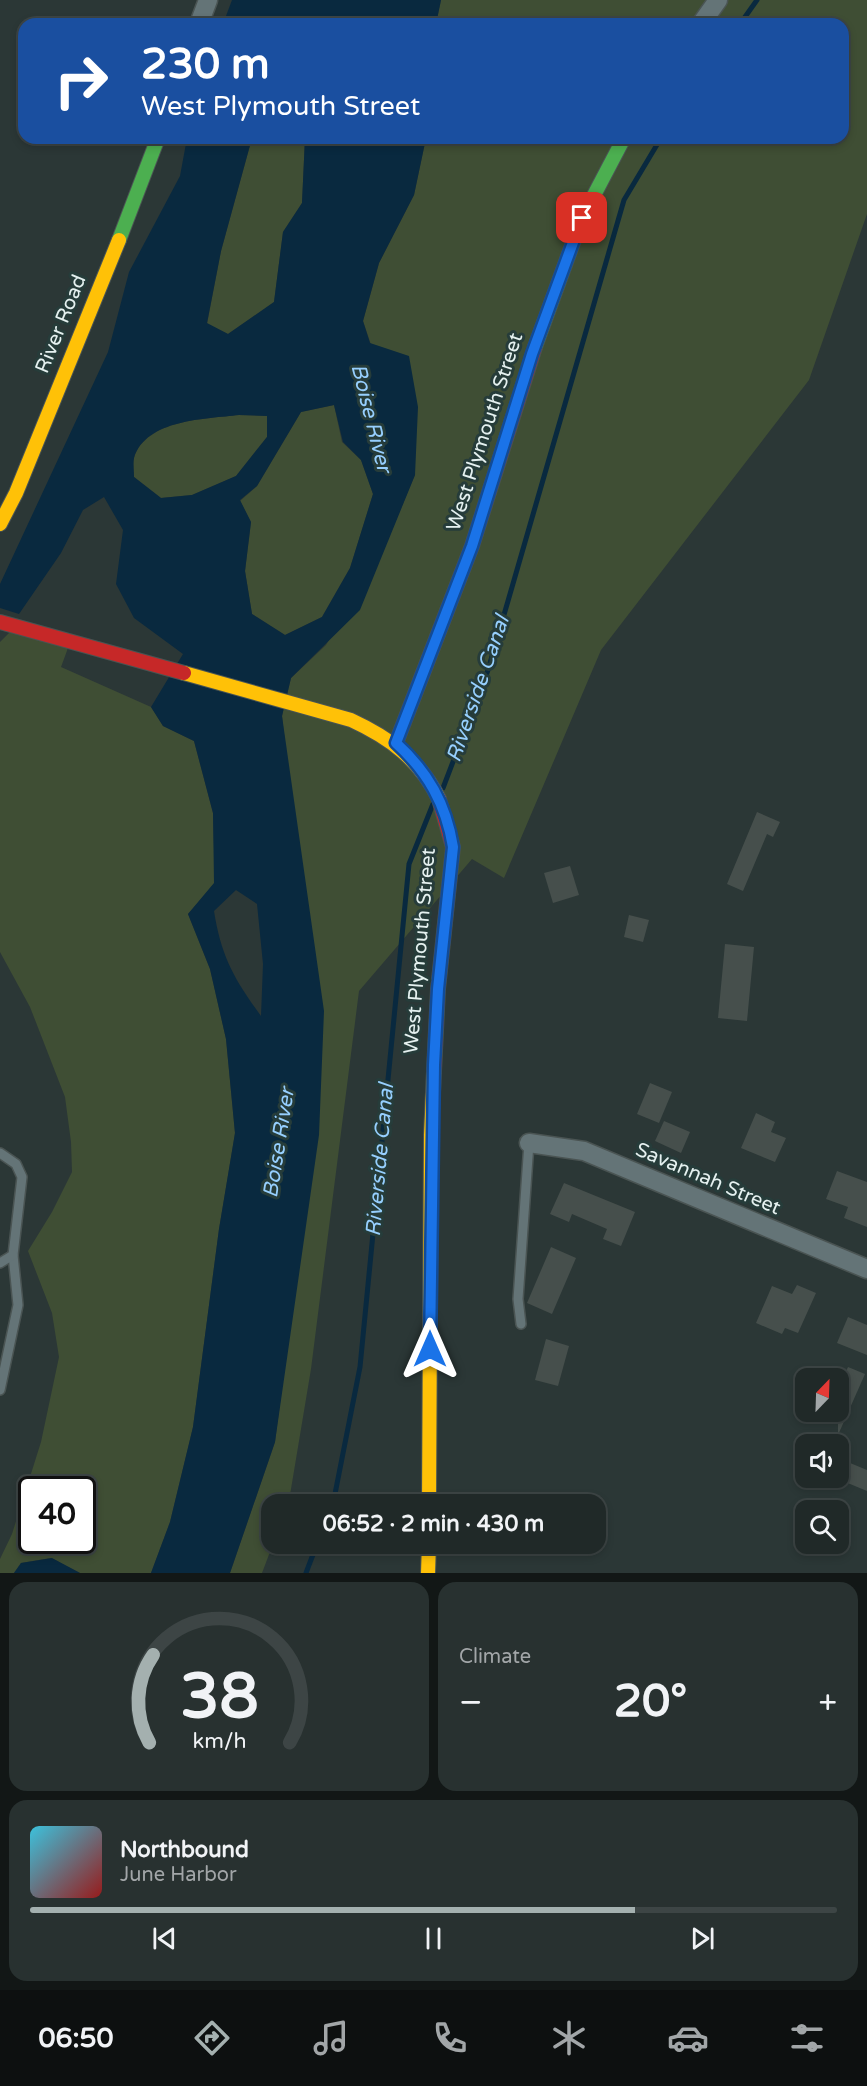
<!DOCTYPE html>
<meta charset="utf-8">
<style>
:root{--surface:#202928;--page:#283130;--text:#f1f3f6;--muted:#a2a6a8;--line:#3d4545;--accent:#a4b0af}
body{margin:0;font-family:"Varela Round",sans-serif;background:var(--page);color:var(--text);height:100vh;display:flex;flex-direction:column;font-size:22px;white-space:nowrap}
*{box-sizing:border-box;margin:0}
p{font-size:20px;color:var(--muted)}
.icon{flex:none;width:33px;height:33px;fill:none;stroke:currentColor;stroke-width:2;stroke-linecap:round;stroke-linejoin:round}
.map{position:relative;height:1573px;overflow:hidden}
.side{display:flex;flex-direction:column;gap:9px;padding:9px;background:#121716;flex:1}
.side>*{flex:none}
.hud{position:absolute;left:18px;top:18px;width:831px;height:126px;border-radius:18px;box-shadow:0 3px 9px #0003,0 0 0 2px var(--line);background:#1a4fa0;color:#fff;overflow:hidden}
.needle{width:39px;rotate:23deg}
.fabs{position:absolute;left:795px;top:1368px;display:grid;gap:12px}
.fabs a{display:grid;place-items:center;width:54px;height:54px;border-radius:12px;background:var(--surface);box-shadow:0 3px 9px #0003,0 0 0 2px var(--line);font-size:30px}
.speed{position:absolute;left:18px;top:1476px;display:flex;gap:12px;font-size:30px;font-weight:700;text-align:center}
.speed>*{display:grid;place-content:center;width:78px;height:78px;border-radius:50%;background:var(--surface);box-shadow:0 3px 9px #0003,0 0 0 2px var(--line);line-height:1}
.speed .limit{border:3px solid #111;border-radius:9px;background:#fff;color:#111}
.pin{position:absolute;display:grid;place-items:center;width:51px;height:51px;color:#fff;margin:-26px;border-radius:12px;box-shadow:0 3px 9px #0006}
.me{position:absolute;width:66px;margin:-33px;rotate:0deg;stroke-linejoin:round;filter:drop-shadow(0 0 4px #0008)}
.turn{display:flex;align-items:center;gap:21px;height:126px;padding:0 24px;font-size:27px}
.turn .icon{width:78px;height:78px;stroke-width:2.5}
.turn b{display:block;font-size:42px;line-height:51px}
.big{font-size:45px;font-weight:800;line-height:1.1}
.side .card{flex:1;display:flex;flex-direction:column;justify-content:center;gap:9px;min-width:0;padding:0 21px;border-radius:18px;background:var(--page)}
.side .dial{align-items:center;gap:0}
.dial svg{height:156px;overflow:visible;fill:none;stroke:var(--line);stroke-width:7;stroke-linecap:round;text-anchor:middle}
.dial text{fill:var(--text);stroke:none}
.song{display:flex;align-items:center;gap:18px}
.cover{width:72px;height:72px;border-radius:9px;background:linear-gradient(135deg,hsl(190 70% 55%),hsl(0 70% 35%))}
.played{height:6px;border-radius:3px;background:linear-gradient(90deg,var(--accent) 75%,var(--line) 75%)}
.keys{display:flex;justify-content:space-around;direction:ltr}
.heat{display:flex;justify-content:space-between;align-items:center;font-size:33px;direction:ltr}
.side .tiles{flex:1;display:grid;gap:9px;grid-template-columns:1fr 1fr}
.card:last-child{grid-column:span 2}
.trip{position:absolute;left:261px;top:1494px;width:345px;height:60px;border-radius:18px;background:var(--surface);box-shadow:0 3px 9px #0003,0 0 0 2px var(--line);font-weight:800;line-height:60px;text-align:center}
.menu{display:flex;height:96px;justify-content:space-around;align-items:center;background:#0d1010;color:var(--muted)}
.menu .icon{width:42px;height:42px}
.menu .on{color:var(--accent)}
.menu b{font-size:27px;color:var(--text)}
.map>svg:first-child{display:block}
</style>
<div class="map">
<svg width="867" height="1573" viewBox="0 0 867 1573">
<rect width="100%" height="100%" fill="#2b3736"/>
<!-- green -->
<g fill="#3f4e34" fill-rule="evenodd">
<polygon points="441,0 867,0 867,214 809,380 601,650 504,878 472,859 359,991 311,1369 290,1495 286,1504 272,1504 273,1544 262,1573 230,1573 275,1442 292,1309 286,753 282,716 291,678 326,645 388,539 415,475 363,321 379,263 414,195 426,138 843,138 843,24 436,24"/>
<polygon points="252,138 305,138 302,203 283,232 274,302 228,334 207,324 221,251"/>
<polygon points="334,405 342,442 361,460 373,494 350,568 322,617 285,635 252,614 245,571 251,522 240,501 257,486 301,412"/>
<path d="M239 415 268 416 267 437 236 476 192 495 161 498 134 477C134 472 132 463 134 458 146 419 206 419 239 415Z"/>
<path d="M10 632 68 648 61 667 151 707 163 726 194 741 213 813 215 883 188 914 210 969 226 1039 235 1133 219 1229 193 1427 170 1522 151 1573H80L51 1558 21 1563 14 1573H0V1559L12 1534 41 1442 59 1357 52 1313 28 1251 52 1212 72 1172 71 1142 65 1097 30 1007 0 952V642ZM32 1490H82V1540H32Z"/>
</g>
<!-- water -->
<g fill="#09293f" fill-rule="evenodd">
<polygon points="232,0 441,0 436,24 223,24"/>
<path d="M187 138H252L221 251 207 323 228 334 274 302 283 232 302 203 305 138H426L414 195 379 263 363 321 370 343 409 356 418 407 415 475 360 610 291 678 282 716 324 1011 319 1135 275 1442 230 1573H151L170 1522 193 1427 219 1229 235 1133 226 1039 210 969 188 914 214 883 213 813 194 741 163 726 151 707 183 654 134 618 116 584 123 530 104 497 83 510 61 553 19 614 0 608V584L108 352 129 272 180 176ZM334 405 343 442 361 460 373 494 350 568 322 617 285 635 252 614 245 571 251 522 240 500 257 486 301 412ZM239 415 267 416V437L236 476 192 495 161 498 134 477C134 472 133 463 134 458 146 419 206 419 239 415ZM236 890 257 904 263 964 261 1016C234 979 221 956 214 911Z"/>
<polygon points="52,1558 80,1573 14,1573 21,1563"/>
</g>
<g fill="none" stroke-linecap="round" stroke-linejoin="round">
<!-- stream -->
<g stroke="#09293f" stroke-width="5">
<polyline points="740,24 757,0"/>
<polyline points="443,788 488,670 624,200 661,138"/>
<polyline points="333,1504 360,1367 409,864 433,804"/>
<polyline points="306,1573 317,1544"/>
</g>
</g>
<!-- building -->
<g fill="#464f4c">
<polygon points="757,812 780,822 773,837 767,834 743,891 727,884"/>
<polygon points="570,866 579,895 553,903 544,873"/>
<polygon points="629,915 649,920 643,942 624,937"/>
<polygon points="725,944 754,947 747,1021 718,1018"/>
<polygon points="650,1083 672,1092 659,1123 637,1114"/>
<polygon points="756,1113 775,1122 771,1132 786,1138 775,1162 741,1148"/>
<polygon points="664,1121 690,1132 681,1153 655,1141"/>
<polygon points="837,1171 867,1182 867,1227 844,1218 848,1207 826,1199"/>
<polygon points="564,1183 635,1212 621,1246 603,1239 607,1229 572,1214 569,1222 550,1214"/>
<polygon points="551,1247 576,1258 552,1314 527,1303"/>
<polygon points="797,1285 816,1293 798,1333 785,1328 782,1334 756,1323 772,1286 792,1294"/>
<polygon points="848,1317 867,1325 867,1355 837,1343"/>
<polygon points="546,1339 569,1346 558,1386 535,1380"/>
<polygon points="848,1367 865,1374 838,1435 838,1389"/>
<polygon points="838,1458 867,1470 867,1491 838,1479"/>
</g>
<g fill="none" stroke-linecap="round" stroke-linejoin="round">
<!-- lane casing -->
<g stroke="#4a5453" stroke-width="12">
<g id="lane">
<polyline points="0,1153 16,1164 22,1177 13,1255 18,1305 0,1390"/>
<polyline points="0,1263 13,1255"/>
<polyline points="521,1324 518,1299 529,1143"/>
</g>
</g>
<!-- street casing -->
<g stroke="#4a5453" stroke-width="21">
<g id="street">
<polyline points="199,24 208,0"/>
<polyline points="701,24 718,0"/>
<polyline points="529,1143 584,1151 867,1269"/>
</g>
</g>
<!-- fast casing -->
<g stroke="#4a5453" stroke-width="16">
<g id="fast">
<polyline points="119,240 158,138"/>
<polyline points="535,347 582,218 624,138"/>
</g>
</g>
<!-- slow casing -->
<g stroke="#4a5453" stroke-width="16">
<g id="slow">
<polyline points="0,524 16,493 119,240"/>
<path d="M184 673 351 720C390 738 420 760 439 799"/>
<polyline points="429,1504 431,1135 434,1071"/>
<polyline points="428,1573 429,1544"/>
</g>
</g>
<!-- jam casing -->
<g stroke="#4a5453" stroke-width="16">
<g id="jam">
<polyline points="0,622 184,673"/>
<polyline points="396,743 472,546 535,347"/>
<polyline points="434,1071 438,989 453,847 439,799"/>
</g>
</g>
<!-- lane -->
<use href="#lane" stroke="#647477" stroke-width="9"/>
<!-- street -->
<use href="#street" stroke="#647477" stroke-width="18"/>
<!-- fast -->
<use href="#fast" stroke="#4caf50" stroke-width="14"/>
<!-- slow -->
<use href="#slow" stroke="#ffc107" stroke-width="14"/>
<!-- jam -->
<use href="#jam" stroke="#c62828" stroke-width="14"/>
</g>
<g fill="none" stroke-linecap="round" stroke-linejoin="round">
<!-- route casing -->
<g stroke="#114b97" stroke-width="15">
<path id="route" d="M430 1349 434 1065 438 989 453 847C446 804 428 772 396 743L472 546 532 354 582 218"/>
</g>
<!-- route -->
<use href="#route" stroke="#1a73e8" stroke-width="10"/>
</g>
<g text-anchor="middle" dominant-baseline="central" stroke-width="6" stroke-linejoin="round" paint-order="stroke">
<!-- street labels -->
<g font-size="20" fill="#e5f1f0" stroke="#263c3a">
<text transform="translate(61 324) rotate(-68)">River Road</text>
<text transform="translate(485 432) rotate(-72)">West Plymouth Street</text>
<text transform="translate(420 951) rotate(-85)">West Plymouth Street</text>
<text transform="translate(708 1179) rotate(23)">Savannah Street</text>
</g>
<!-- water labels -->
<g font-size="21" font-style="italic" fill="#96cffe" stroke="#263c3a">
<text transform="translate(371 418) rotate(76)">Boise River</text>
<text transform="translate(478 689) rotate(-71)">Riverside Canal</text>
<text transform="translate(279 1143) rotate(-81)">Boise River</text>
<text transform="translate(380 1160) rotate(-85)">Riverside Canal</text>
</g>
</g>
</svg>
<div class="fabs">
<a><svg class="needle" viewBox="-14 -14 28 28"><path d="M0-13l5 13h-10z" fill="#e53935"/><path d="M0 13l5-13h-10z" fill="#a2a6a8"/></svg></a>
<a><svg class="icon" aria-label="sound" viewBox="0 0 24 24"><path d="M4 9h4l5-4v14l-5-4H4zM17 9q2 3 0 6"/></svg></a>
<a><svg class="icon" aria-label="search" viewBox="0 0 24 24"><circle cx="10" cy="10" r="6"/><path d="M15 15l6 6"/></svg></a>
</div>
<div class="speed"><div class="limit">40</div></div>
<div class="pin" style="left:582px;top:218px;background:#d93025"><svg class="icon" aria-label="arrive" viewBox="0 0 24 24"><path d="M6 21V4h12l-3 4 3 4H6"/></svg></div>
<svg class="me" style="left:430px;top:1349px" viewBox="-20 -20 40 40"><path d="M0-17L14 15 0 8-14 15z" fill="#1a73e8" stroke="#fff" stroke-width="4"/></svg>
<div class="trip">06:52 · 2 min · 430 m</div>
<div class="hud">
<div class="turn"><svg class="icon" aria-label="right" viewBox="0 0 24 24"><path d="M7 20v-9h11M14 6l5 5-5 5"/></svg><div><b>230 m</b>West Plymouth Street</div></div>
</div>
</div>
<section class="side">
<div class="tiles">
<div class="card dial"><svg viewBox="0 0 100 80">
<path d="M14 69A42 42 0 1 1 86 69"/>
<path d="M14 69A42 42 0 0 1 16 24" stroke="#a4b0af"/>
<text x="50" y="56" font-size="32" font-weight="700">38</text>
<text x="50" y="72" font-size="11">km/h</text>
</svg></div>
<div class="card"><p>Climate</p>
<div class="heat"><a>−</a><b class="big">20°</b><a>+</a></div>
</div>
<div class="card">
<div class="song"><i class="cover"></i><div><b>Northbound</b><p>June Harbor</p></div></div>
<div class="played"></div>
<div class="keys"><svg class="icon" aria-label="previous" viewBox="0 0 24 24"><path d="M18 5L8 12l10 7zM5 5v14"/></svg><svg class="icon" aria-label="pause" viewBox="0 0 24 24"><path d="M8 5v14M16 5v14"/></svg><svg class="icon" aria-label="next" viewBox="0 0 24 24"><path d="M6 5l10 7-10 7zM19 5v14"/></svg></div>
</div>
</div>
</section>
<nav class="menu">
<b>06:50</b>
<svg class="icon on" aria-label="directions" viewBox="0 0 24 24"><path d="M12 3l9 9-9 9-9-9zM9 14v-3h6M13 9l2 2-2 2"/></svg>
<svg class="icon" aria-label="music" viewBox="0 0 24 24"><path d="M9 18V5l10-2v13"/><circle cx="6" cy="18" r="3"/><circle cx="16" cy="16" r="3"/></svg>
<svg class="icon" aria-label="phone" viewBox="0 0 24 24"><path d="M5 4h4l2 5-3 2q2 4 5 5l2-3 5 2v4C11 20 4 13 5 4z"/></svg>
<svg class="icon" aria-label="climate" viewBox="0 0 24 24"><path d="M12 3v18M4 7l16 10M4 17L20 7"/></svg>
<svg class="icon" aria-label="car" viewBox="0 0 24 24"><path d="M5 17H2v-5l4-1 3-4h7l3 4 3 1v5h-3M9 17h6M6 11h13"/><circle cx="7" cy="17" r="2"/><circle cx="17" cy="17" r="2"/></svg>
<svg class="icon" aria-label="filters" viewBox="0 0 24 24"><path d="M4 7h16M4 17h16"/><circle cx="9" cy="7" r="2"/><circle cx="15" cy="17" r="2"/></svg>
</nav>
